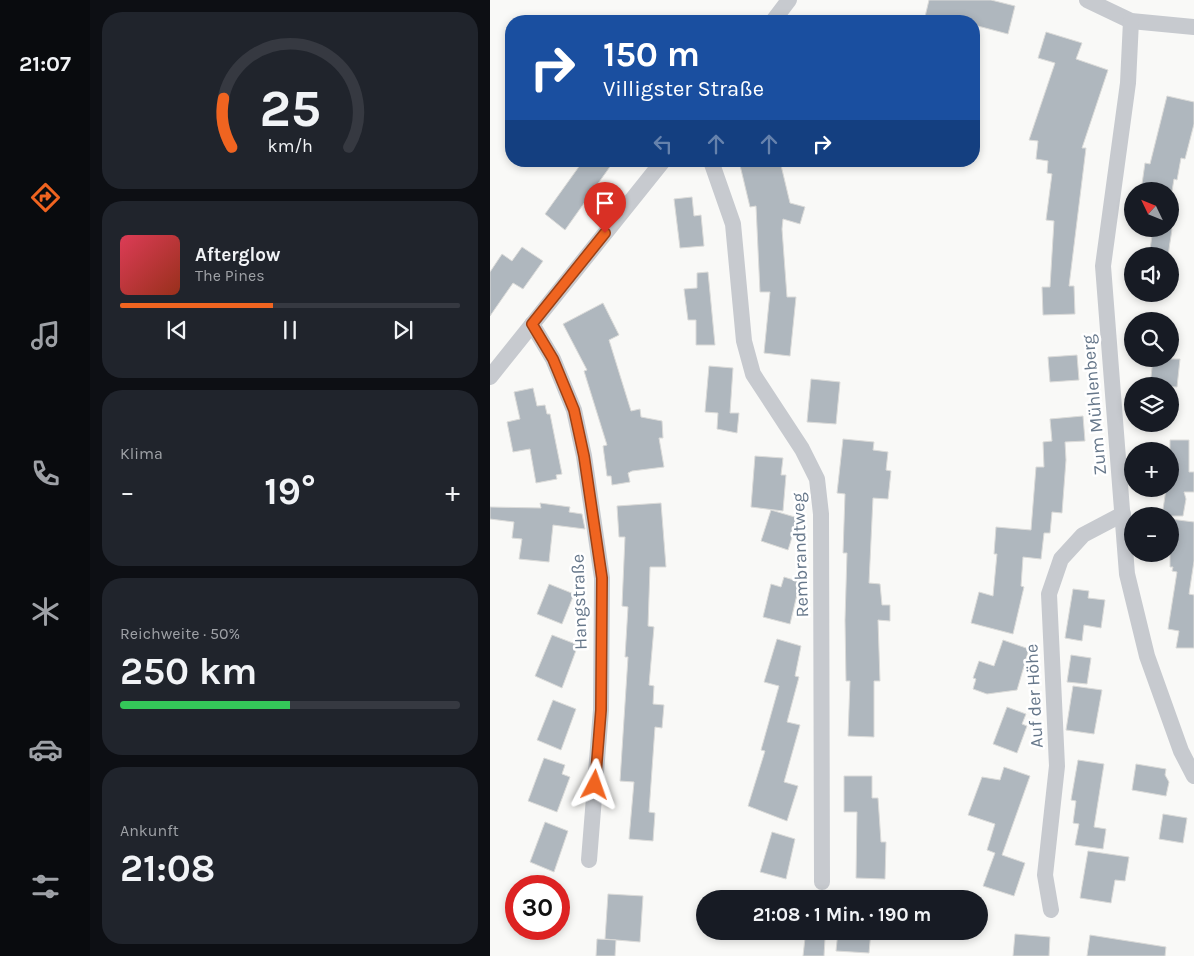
<!DOCTYPE html>
<html lang="de">
<meta charset="utf-8">
<style>
:root{--surface:#171b24;--page:#20242c;--text:#f1f3f6;--muted:#9ea1a6;--line:#363941;--accent:#f06420}
body{margin:0;font-family:Karla,sans-serif;background:var(--page);color:var(--text);height:100vh;display:flex;flex-direction:column;font-size:19px;white-space:nowrap}
*{box-sizing:border-box;margin:0}
p{font-size:16px;color:var(--muted)}
.icon{flex:none;width:28px;height:28px;fill:none;stroke:currentColor;stroke-width:2;stroke-linecap:round;stroke-linejoin:round}
.map{position:relative;flex:1;overflow:hidden}
.details{display:flex;flex-direction:column;gap:12px;padding:12px;background:#0d0f14;width:400px}
.details>*{flex:none}
.hud{position:absolute;left:15px;top:15px;width:475px;height:152px;border-radius:20px;box-shadow:0 2px 8px #0003;background:#1a4fa0;color:#fff;overflow:hidden}
.needle{width:32px;rotate:313deg}
.fabs{position:absolute;left:634px;top:182px;display:grid;gap:10px}
.fabs a{display:grid;place-items:center;width:55px;height:55px;border-radius:50%;background:var(--surface);box-shadow:0 2px 8px #0003;font-size:25px}
.speed{position:absolute;left:15px;top:875px;display:flex;gap:10px;font-size:25px;font-weight:700;text-align:center}
.speed>*{display:grid;place-content:center;width:65px;height:65px;border-radius:50%;background:var(--surface);box-shadow:0 2px 8px #0003;line-height:1}
.speed .limit{border:8px solid #d22;background:#fff;color:#111}
.pin{position:absolute;display:grid;place-items:center;width:42px;height:42px;color:#fff;margin:-51px -21px;border-radius:50% 50% 50% 0;rotate:-45deg;box-shadow:0 0 5px #0007}
.pin .icon{rotate:45deg}
.me{position:absolute;width:55px;margin:-28px;rotate:4deg;stroke-linejoin:round;filter:drop-shadow(0 0 4px #0008)}
.turn{display:flex;align-items:center;gap:18px;height:105px;padding:0 15px;font-size:22px}
.turn .icon{width:65px;height:65px;stroke-width:2.5}
.turn b{display:block;font-size:35px;line-height:42px}
.lanes{display:flex;align-items:center;height:48px;padding:0 15px;background:#0003;justify-content:center;gap:25px;direction:ltr}
.lanes .off{opacity:.35}
.big{font-size:38px;font-weight:700;line-height:1.1}
.details .widget{flex:1;display:flex;flex-direction:column;justify-content:center;gap:8px;min-width:0;padding:0 18px;border-radius:20px;background:var(--page)}
.details .dial{align-items:center;gap:0}
.dial svg{height:130px;overflow:visible;fill:none;stroke:var(--line);stroke-width:7;stroke-linecap:round;text-anchor:middle}
.dial text{fill:var(--text);stroke:none}
.song{display:flex;align-items:center;gap:15px}
.cover{width:60px;height:60px;border-radius:8px;background:linear-gradient(135deg,hsl(350 70% 55%),hsl(10 70% 35%))}
.played{height:5px;border-radius:2px;background:linear-gradient(90deg,var(--accent) 45%,var(--line) 45%)}
.keys{display:flex;justify-content:space-around;direction:ltr}
.heat{display:flex;justify-content:space-between;align-items:center;font-size:28px;direction:ltr}
.charge{height:8px;border-radius:4px;background:linear-gradient(90deg,#34c759 50%,var(--line) 0)}
.trip{position:absolute;left:206px;top:890px;width:292px;height:50px;border-radius:25px;background:var(--surface);box-shadow:0 2px 8px #0003;font-weight:700;line-height:50px;text-align:center}
main{display:flex;flex:1;min-height:0}
.tab-bar{display:flex;flex-direction:column;width:90px;justify-content:space-around;align-items:center;background:#090b0e;color:var(--muted)}
.tab-bar .icon{width:35px;height:35px}
.tab-bar .on{color:var(--accent)}
.tab-bar b{font-size:22px;color:var(--text)}
.map>svg:first-child{display:block}
</style>
<main>
<nav class="tab-bar">
<b>21:07</b>
<svg class="icon on" aria-label="directions" viewBox="0 0 24 24"><path d="M12 3l9 9-9 9-9-9zM9 14v-3h6M13 9l2 2-2 2"/></svg>
<svg class="icon" aria-label="music" viewBox="0 0 24 24"><path d="M9 18V5l10-2v13"/><circle cx="6" cy="18" r="3"/><circle cx="16" cy="16" r="3"/></svg>
<svg class="icon" aria-label="phone" viewBox="0 0 24 24"><path d="M5 4h4l2 5-3 2q2 4 5 5l2-3 5 2v4C11 20 4 13 5 4z"/></svg>
<svg class="icon" aria-label="climate" viewBox="0 0 24 24"><path d="M12 3v18M4 7l16 10M4 17L20 7"/></svg>
<svg class="icon" aria-label="car" viewBox="0 0 24 24"><path d="M5 17H2v-5l4-1 3-4h7l3 4 3 1v5h-3M9 17h6M6 11h13"/><circle cx="7" cy="17" r="2"/><circle cx="17" cy="17" r="2"/></svg>
<svg class="icon" aria-label="filters" viewBox="0 0 24 24"><path d="M4 7h16M4 17h16"/><circle cx="9" cy="7" r="2"/><circle cx="15" cy="17" r="2"/></svg>
</nav>
<section class="details">
<div class="widget dial"><svg viewBox="0 0 100 80">
<path d="M14 69A42 42 0 1 1 86 69"/>
<path d="M14 69A42 42 0 0 1 9 39" stroke="#f06420"/>
<text x="50" y="56" font-size="32" font-weight="700">25</text>
<text x="50" y="72" font-size="11">km/h</text>
</svg></div>
<div class="widget">
<div class="song"><i class="cover"></i><div><b>Afterglow</b><p>The Pines</p></div></div>
<div class="played"></div>
<div class="keys"><svg class="icon" aria-label="previous" viewBox="0 0 24 24"><path d="M18 5L8 12l10 7zM5 5v14"/></svg><svg class="icon" aria-label="pause" viewBox="0 0 24 24"><path d="M8 5v14M16 5v14"/></svg><svg class="icon" aria-label="next" viewBox="0 0 24 24"><path d="M6 5l10 7-10 7zM19 5v14"/></svg></div>
</div>
<div class="widget"><p>Klima</p>
<div class="heat"><a>−</a><b class="big">19°</b><a>+</a></div>
</div>
<div class="widget"><p>Reichweite · 50%</p><b class="big">250 km</b><div class="charge"></div></div>
<div class="widget"><p>Ankunft</p><b class="big">21:08</b></div>
</section>
<div class="map">
<svg width="704" height="956" viewBox="0 0 704 956">
<rect width="100%" height="100%" fill="#f9f9f7"/>
<!-- building -->
<g fill="#afb7be" stroke="#dbdbd9">
<polygon points="439,0 501,0 525,6 518,34 484,25 484,21 434,21"/>
<polygon points="556,32 592,43 586,59 618,70 592,148 596,148 579,286 584,286 585,314 553,315 552,287 560,287 564,221 556,220 562,174 557,173 558,161 546,159 548,141 539,140 565,63 548,58"/>
<polygon points="677,96 704,102 704,124 695,159 691,158 687,180 684,179 682,191 651,191 655,163 660,164"/>
<polygon points="93,161 124,161 75,230 55,214"/>
<polygon points="249,161 290,161 300,203 315,207 310,224 293,219 292,229 297,297 306,297 300,356 274,353 280,292 270,292 266,206 260,207"/>
<polygon points="202,197 204,216 211,215 214,246 190,248 184,199"/>
<polygon points="663,229 682,229 678,256 659,256"/>
<polygon points="32,247 53,261 33,289 23,283 0,316 0,272 12,254 22,261"/>
<polygon points="218,272 225,345 206,345 206,320 198,320 194,289 207,288 207,273"/>
<polygon points="113,303 129,335 119,340 141,411 150,409 151,417 172,421 173,438 169,438 174,467 142,471 138,473 140,482 122,485 121,476 117,476 113,446 117,445 94,371 97,370 73,324"/>
<polygon points="587,355 589,380 560,382 558,357"/>
<polygon points="663,359 690,359 687,387 660,386"/>
<polygon points="219,366 243,368 240,413 249,413 247,433 227,429 228,413 215,412"/>
<polygon points="321,379 350,382 346,424 317,422"/>
<polygon points="43,388 47,406 55,405 57,414 60,414 72,474 66,475 67,479 46,483 40,449 23,452 17,422 30,419 24,392"/>
<polygon points="593,416 595,441 575,442 576,460 572,513 562,512 560,533 554,533 551,559 533,557 531,586 534,587 523,634 481,623 489,592 503,596 507,554 504,554 506,527 541,530 546,467 554,467 553,442 562,441 560,419"/>
<polygon points="353,439 384,442 383,450 398,452 396,470 401,471 398,499 383,498 379,583 390,584 392,605 400,605 400,621 388,620 390,681 384,681 384,737 358,736 360,681 356,681 355,620 357,553 353,553 355,494 347,493"/>
<polygon points="680,440 699,440 699,472 704,472 704,492 694,492 696,499 693,516 672,516 676,489 680,489"/>
<polygon points="265,456 293,458 291,475 296,475 293,511 261,507"/>
<polygon points="50,503 80,507 79,512 92,514 95,529 63,525 59,562 29,559 32,539 22,538 24,522 0,519 0,507 51,508"/>
<polygon points="171,503 176,567 160,567 158,626 164,627 159,685 164,686 163,704 174,705 172,728 165,727 159,812 165,813 163,841 139,839 144,782 130,781 138,657 135,657 138,607 132,606 135,537 129,537 127,506"/>
<polygon points="281,510 308,518 298,550 271,541"/>
<polygon points="680,519 704,522 704,561 699,594 704,595 704,648 686,648 689,631 678,629 687,572 682,571 683,567 680,567"/>
<polygon points="294,577 310,582 300,624 273,617 281,584 291,587"/>
<polygon points="59,584 84,594 72,624 47,614"/>
<polygon points="583,589 599,591 598,598 615,600 611,628 594,625 592,641 575,638"/>
<polygon points="62,635 88,645 72,688 45,676"/>
<polygon points="287,639 311,646 305,676 309,677 297,722 310,725 294,782 308,786 297,821 258,806 275,751 271,750 289,686 274,682"/>
<polygon points="513,640 539,649 527,690 497,694 483,689 486,679 483,678 489,661 504,666"/>
<polygon points="581,655 601,658 597,684 577,682"/>
<polygon points="583,686 612,690 604,734 576,730"/>
<polygon points="63,700 86,709 71,750 47,740"/>
<polygon points="517,707 536,714 532,724 537,726 527,753 503,744"/>
<polygon points="54,758 75,765 72,774 80,777 67,812 38,801"/>
<polygon points="588,760 614,764 604,827 616,829 613,849 585,845 589,824 583,823 586,801 581,800"/>
<polygon points="646,764 676,769 675,775 679,782 676,796 642,790"/>
<polygon points="514,767 540,776 512,855 535,863 524,896 493,886 505,853 497,850 505,824 478,815 492,777 510,780"/>
<polygon points="354,776 382,776 382,798 388,798 391,842 396,842 395,879 366,878 367,812 354,812"/>
<polygon points="673,814 697,818 693,843 669,839"/>
<polygon points="55,822 78,831 64,872 40,862"/>
<polygon points="282,832 305,839 296,879 270,872"/>
<polygon points="598,851 639,857 635,881 625,880 621,903 590,898"/>
<polygon points="118,894 153,896 150,942 115,939"/>
<polygon points="348,931 381,931 379,953 346,951"/>
<polygon points="525,934 560,937 559,956 523,956"/>
<polygon points="600,935 676,947 675,956 597,956"/>
<polygon points="315,938 335,939 334,956 313,956"/>
<polygon points="107,939 126,940 125,956 106,956"/>
</g>
<g fill="none" stroke-linecap="round" stroke-linejoin="round">
<!-- minor -->
<g stroke="#c7cacf" stroke-width="16">
<polyline points="597,0 641,21 704,27"/>
<polyline points="283,21 299,0"/>
<polyline points="641,21 638,83 613,266 637,574 657,656 691,751 704,776"/>
<polyline points="221,161 243,224 254,341 263,374 312,449 327,479 331,514 332,882"/>
<polyline points="42,324 63,359 84,410 94,456 112,578 111,710 99,860"/>
<polyline points="0,377 173,161"/>
<polyline points="561,910 555,875 567,766 559,594 571,559 593,535 633,514"/>
</g>
</g>
<g fill="none" stroke-linecap="round" stroke-linejoin="round">
<!-- route casing -->
<g stroke="#9c4115" stroke-width="12">
<polyline id="route" points="105,785 111,710 112,578 94,456 84,410 63,359 42,324 115,233"/>
</g>
<!-- route -->
<use href="#route" stroke="#f06420" stroke-width="9"/>
</g>
<g text-anchor="middle" dominant-baseline="central" stroke-width="5" stroke-linejoin="round" paint-order="stroke">
<!-- street labels -->
<g font-size="18" fill="#66778a" stroke="#fff">
<text transform="translate(604 405) rotate(-95)">Zum Mühlenberg</text>
<text transform="translate(310 555) rotate(-92)">Rembrandtweg</text>
<text transform="translate(89 602) rotate(-92)">Hangstraße</text>
<text transform="translate(544 696) rotate(-93)">Auf der Höhe</text>
</g>
</g>
</svg>
<div class="fabs">
<a><svg class="needle" viewBox="-14 -14 28 28"><path d="M0-13l5 13h-10z" fill="#e53935"/><path d="M0 13l5-13h-10z" fill="#9ea1a6"/></svg></a>
<a><svg class="icon" aria-label="sound" viewBox="0 0 24 24"><path d="M4 9h4l5-4v14l-5-4H4zM17 9q2 3 0 6"/></svg></a>
<a><svg class="icon" aria-label="search" viewBox="0 0 24 24"><circle cx="10" cy="10" r="6"/><path d="M15 15l6 6"/></svg></a>
<a><svg class="icon" aria-label="layers" viewBox="0 0 24 24"><path d="M12 4l9 5-9 5-9-5zM3 14l9 5 9-5"/></svg></a>
<a>+</a>
<a>−</a>
</div>
<div class="speed"><div class="limit">30</div></div>
<div class="pin" style="left:115px;top:233px;background:#d93025"><svg class="icon" aria-label="arrive" viewBox="0 0 24 24"><path d="M6 21V4h12l-3 4 3 4H6"/></svg></div>
<svg class="me" style="left:105px;top:785px" viewBox="-20 -20 40 40"><path d="M0-17L14 15 0 8-14 15z" fill="#f06420" stroke="#fff" stroke-width="4"/></svg>
<div class="trip">21:08 · 1 Min. · 190 m</div>
<div class="hud">
<div class="turn"><svg class="icon" aria-label="right" viewBox="0 0 24 24"><path d="M7 20v-9h11M14 6l5 5-5 5"/></svg><div><b>150 m</b>Villigster Straße</div></div>
<div class="lanes"><svg class="icon off" aria-label="left" viewBox="0 0 24 24"><path d="M17 20v-9H6M10 6l-5 5 5 5"/></svg><svg class="icon off" aria-label="ahead" viewBox="0 0 24 24"><path d="M12 20V5M6 11l6-6 6 6"/></svg><svg class="icon off" aria-label="ahead" viewBox="0 0 24 24"><path d="M12 20V5M6 11l6-6 6 6"/></svg><svg class="icon" aria-label="right" viewBox="0 0 24 24"><path d="M7 20v-9h11M14 6l5 5-5 5"/></svg></div>
</div>
</div>
</main>
